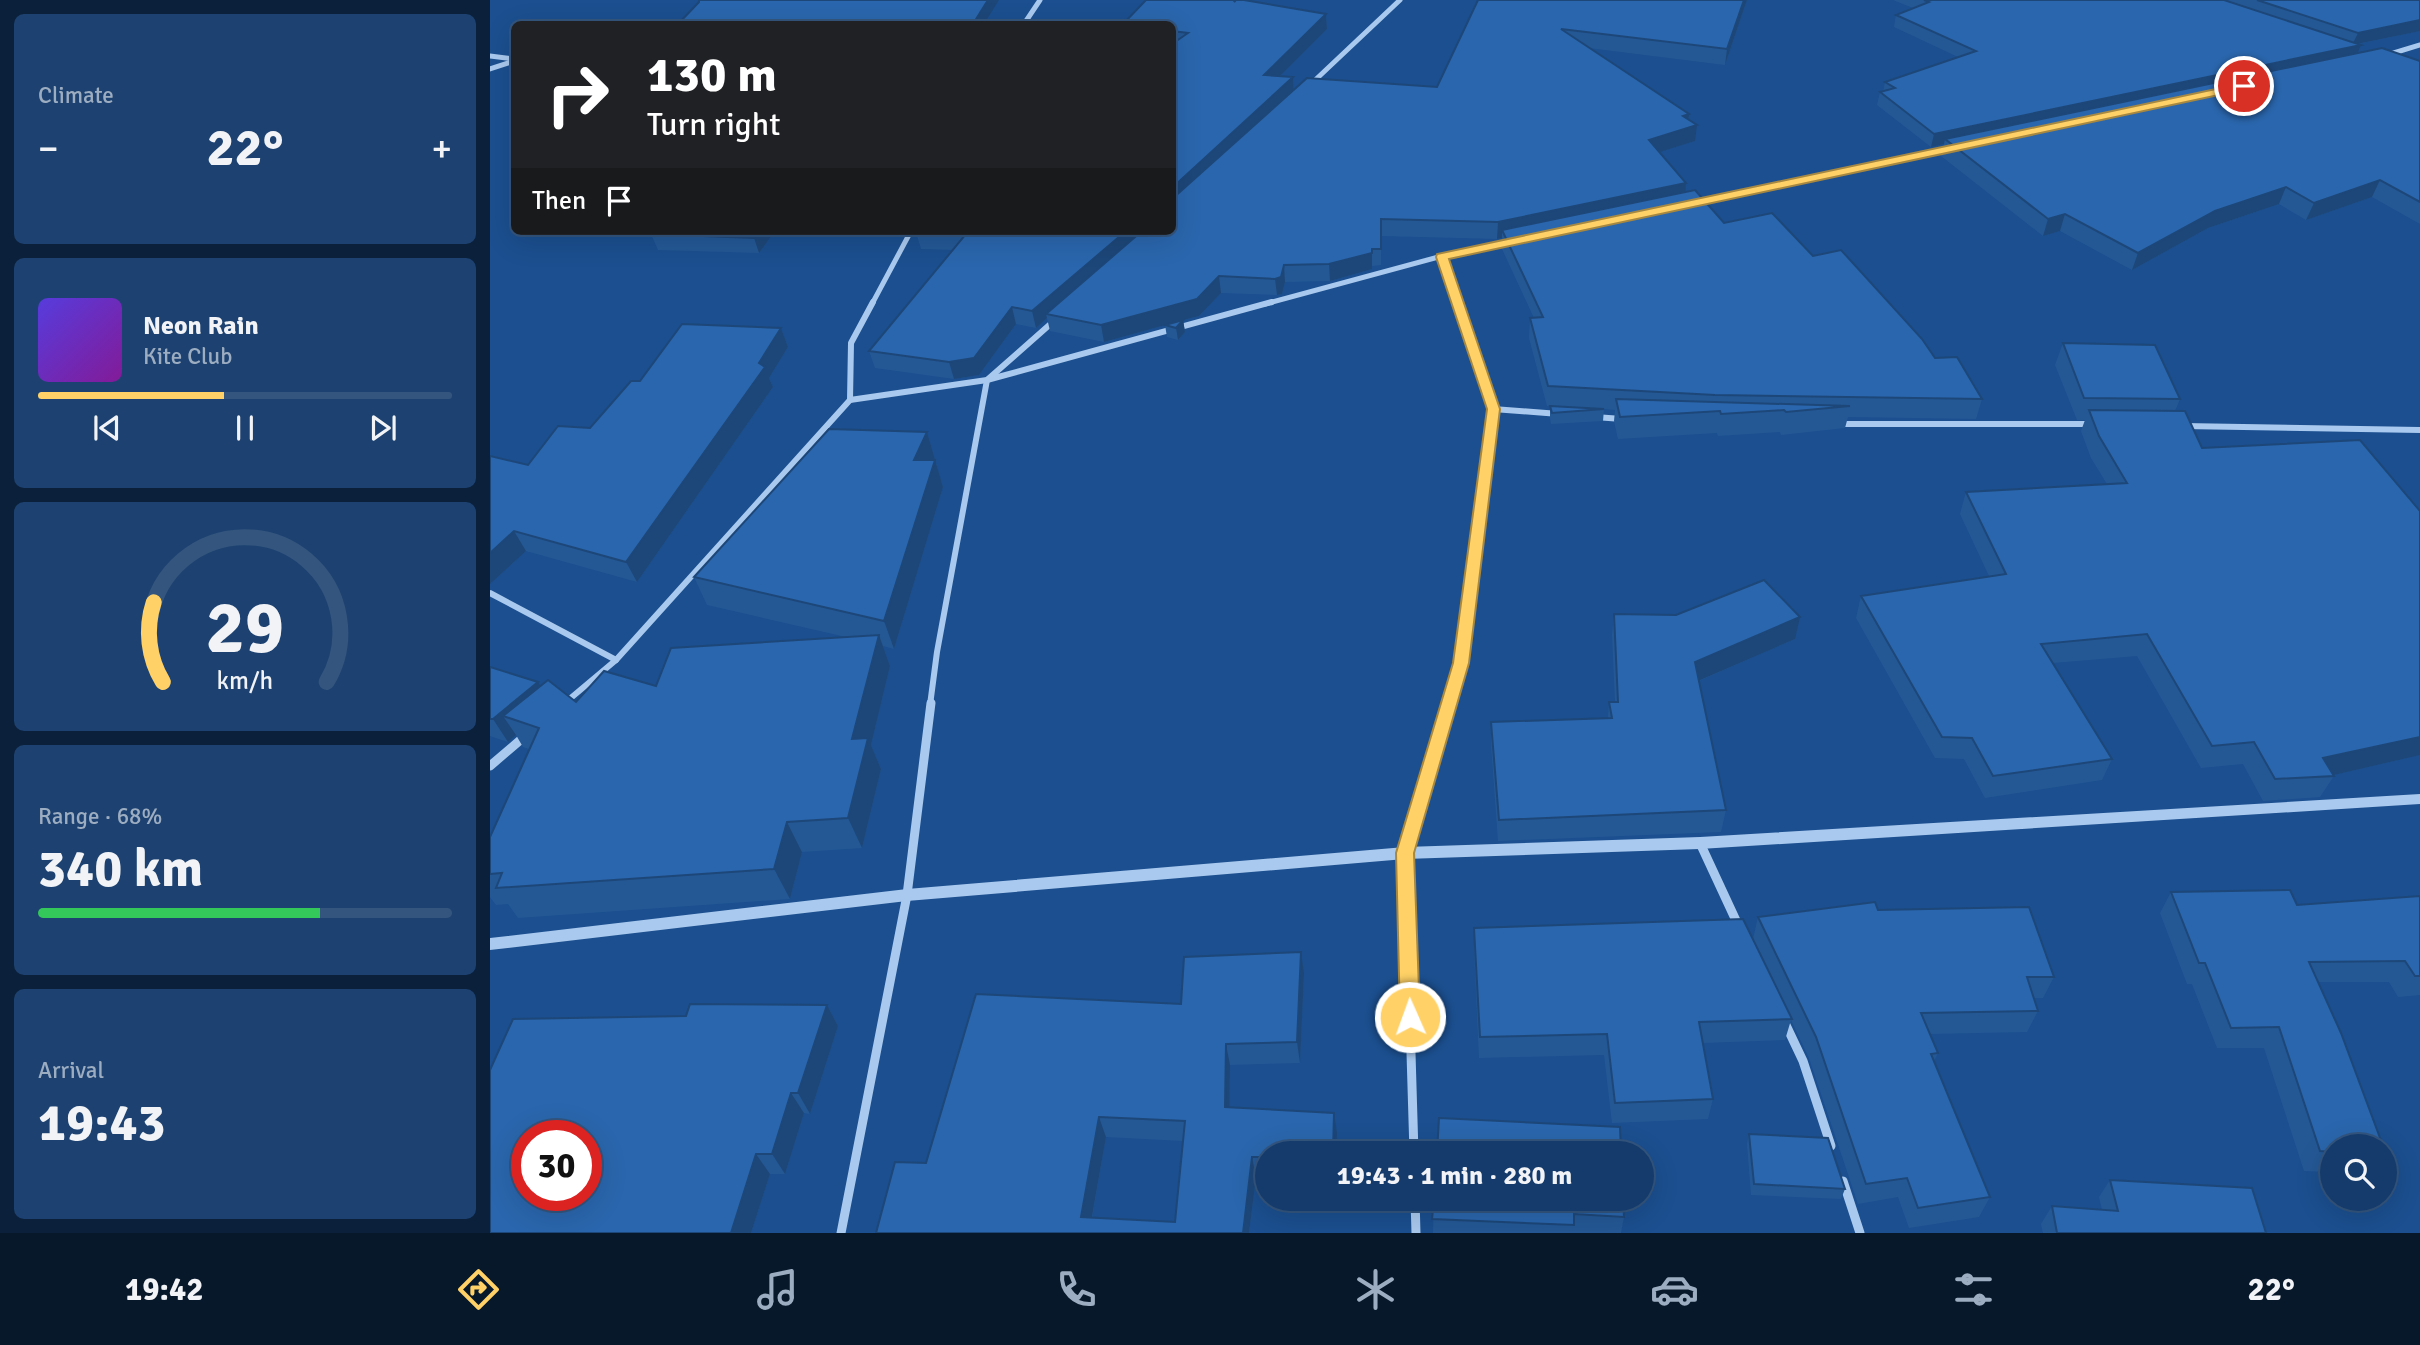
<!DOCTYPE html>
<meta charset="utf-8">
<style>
:root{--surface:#143b6b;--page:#1d4271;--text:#f1f3f6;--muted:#9dadc1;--line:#33557e;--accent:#ffd166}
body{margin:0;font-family:Signika,sans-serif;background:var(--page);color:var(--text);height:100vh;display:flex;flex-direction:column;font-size:26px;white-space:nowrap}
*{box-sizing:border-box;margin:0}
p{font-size:23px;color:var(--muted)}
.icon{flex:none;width:38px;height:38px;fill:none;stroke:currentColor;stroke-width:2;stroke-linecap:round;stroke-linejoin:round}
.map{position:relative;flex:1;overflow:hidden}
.panel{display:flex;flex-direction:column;gap:14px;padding:14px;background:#0b203b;width:490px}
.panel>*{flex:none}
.banner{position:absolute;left:21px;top:21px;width:665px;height:214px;border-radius:10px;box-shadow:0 7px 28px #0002,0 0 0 2px var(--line);background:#202124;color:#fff;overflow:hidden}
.controls{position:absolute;left:1830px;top:1134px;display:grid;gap:14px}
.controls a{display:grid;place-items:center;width:77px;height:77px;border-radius:50%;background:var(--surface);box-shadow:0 7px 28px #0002,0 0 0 2px var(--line);font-size:35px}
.speed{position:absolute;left:21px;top:1120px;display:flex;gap:14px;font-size:35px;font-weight:700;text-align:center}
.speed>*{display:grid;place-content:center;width:91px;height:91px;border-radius:50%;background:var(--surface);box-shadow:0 7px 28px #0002,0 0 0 2px var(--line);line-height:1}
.speed .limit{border:10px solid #d22;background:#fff;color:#111}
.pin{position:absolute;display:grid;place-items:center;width:60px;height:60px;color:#fff;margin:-30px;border:4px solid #fff;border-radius:50%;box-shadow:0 2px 7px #0007}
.me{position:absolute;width:77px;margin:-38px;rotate:358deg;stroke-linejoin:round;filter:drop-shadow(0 0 5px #0008)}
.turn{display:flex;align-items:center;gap:24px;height:147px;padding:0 21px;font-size:32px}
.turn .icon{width:91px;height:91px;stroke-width:2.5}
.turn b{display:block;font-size:49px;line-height:60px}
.then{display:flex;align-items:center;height:66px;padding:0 21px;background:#0003;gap:14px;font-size:26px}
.big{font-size:52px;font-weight:700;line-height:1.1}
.panel .tile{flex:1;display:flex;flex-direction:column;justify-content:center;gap:10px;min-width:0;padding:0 24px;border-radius:10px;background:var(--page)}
.panel .dial{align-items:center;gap:0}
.dial svg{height:182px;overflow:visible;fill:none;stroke:var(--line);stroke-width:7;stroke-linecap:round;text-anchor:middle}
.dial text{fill:var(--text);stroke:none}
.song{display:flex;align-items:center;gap:21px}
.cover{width:84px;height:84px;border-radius:10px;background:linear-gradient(135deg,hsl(250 70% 55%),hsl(290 70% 35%))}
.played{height:7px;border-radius:4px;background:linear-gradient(90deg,var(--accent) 45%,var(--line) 45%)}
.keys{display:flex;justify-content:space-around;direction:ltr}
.heat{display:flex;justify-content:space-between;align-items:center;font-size:38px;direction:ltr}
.charge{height:10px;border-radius:5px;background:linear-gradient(90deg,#34c759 68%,var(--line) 0)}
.trip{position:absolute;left:765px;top:1141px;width:399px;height:70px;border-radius:35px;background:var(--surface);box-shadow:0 7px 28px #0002,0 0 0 2px var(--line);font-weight:700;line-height:70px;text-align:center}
.menu{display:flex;height:112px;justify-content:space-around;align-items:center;background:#08182b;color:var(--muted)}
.menu .icon{width:49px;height:49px}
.menu .active{color:var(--accent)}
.menu b{font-size:32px;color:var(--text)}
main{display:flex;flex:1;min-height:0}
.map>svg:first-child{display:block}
</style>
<main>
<section class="panel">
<div class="tile"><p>Climate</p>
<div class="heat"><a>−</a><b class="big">22°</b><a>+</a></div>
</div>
<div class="tile">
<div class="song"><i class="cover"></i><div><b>Neon Rain</b><p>Kite Club</p></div></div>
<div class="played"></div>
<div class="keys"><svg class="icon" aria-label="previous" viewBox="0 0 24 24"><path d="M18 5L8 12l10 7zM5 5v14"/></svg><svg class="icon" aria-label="pause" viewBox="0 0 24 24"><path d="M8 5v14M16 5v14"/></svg><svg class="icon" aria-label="next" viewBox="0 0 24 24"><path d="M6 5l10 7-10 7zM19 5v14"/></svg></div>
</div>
<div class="tile dial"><svg viewBox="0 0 100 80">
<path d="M14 69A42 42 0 1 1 86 69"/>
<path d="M14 69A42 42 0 0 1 10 34" stroke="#ffd166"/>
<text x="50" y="56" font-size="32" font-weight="700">29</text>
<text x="50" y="72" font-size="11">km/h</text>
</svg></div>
<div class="tile"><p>Range · 68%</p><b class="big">340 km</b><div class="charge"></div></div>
<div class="tile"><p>Arrival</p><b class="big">19:43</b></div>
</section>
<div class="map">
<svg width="1930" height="1233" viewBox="0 0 1930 1233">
<rect width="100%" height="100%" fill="#1b4f8f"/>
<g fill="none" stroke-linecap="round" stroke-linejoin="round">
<!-- minor-far2 -->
<g stroke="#a9c9ee" stroke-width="5">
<polyline points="534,24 550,0"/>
<polyline points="1897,55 1930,45"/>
<polyline points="0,56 24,59"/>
<polyline points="0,69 24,61"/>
<polyline points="821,84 910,0"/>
<polyline points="1206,203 1461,148"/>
<polyline points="952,256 968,304"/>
<polyline points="382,304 421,231"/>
<polyline points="775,304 952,256 1020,242"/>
</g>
<!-- minor-far1 -->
<g stroke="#a9c9ee" stroke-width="6">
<polyline points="967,302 1003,409 1069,414"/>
<polyline points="360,400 361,343 383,302"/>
<polyline points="1105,417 1132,419"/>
<polyline points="1347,424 1601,424"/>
<polyline points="1693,426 1930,430"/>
<polyline points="0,593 126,660"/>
<polyline points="76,702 126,660 360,400 497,380 782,302"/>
<polyline points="440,705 447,652 497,380 565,320"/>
<polyline points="959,705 971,663 1003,409"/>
</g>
<!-- minor -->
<g stroke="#a9c9ee" stroke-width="9">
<polyline points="0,766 35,736"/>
<polyline points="1210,843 1249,927"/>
<polyline points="1295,1023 1313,1061 1341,1146"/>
<polyline points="924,1153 915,853 959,703"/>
<polyline points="1353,1181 1370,1233"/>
<polyline points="925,1199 926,1233"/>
<polyline points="351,1233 417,895 441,703"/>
</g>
<!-- tertiary -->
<polygon fill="#a9c9ee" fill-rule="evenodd" points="1930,794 1930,804 1210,849 915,859 417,901 0,950 0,938 417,889 915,847 1210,837"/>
</g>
<!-- wall -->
<g fill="#245895" fill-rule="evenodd">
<polygon points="988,0 1257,0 1235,65 1099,48 1199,114 1199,120 1205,141 1169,152 1196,183 1195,191 1234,223 1323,256 1492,399 1486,419 1358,417 1355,428 1291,435 1290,432 1228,436 1227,433 1128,439 1124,421 1125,410 1114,409 1113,421 1061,424 1060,418 1060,406 1057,406 1039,338 1040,318 1044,318 1012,249 1012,238 1007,239 891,236 891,265 882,266 882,269 840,281 795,282 792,294 787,295 731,293 709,316 693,320 695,332 688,340 677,337 675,325 614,342 560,331 557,318 546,328 526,324 489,375 464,379 385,368 379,351 463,250 431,249 426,232 682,231 682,24 836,14 837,29 790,76 803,77 804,90 947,87"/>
<polygon points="1403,0 1930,0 1930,31 1868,44 1871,45 1867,53 1930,61 1930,224 1882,197 1816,220 1789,204 1718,228 1642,270 1570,231 1553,236 1451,156 1454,144 1441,147 1387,105 1390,92 1393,92 1395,82 1468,57 1404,27 1406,15 1423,8"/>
<polygon points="164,231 285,231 269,253 168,250 161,234"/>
<polygon points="291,328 298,347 279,378 283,387 147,582 36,551 0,584 38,465 100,428 150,381"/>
<polygon points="1573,343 1690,399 1685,411 1712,448 1930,511 1930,755 1843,775 1844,776 1830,797 1773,801 1753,764 1711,768 1647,656 1563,663 1622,759 1612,780 1495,798 1474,759 1445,758 1366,618 1371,596 1499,576 1470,514 1476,492 1617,484 1601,458 1591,431 1595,420 1587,420 1565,365"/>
<polygon points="437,432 453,487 404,649 393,646 400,666 381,745 391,769 372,848 312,852 300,899 28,918 18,904 6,905 0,897 0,837 39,749 33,747 26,735 18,742 0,736 0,667 51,686 86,702 166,686 356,637 217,605 204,577"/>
<polygon points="1124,614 1305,639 1209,681 1236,810 1231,832 1008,841 1001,744 1001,722 1118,718 1119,702 1125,702 1122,635"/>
<polygon points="1681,892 1807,905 1930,896 1930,995 1908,997 1899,982 1828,982 1843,1146 1843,1172 1814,1171 1774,1048 1727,1048 1702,984 1697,984 1670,913"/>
<polygon points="1388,910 1564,977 1553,998 1544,998 1548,1011 1537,1032 1440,1034 1448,1053 1444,1061 1500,1197 1489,1217 1419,1228 1408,1197 1368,1204 1319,1058 1301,1020 1295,1040 1213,1043 1223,1099 1218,1119 1122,1123 1114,1055 989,1058 984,950 984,928 1263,939 1268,917"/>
<path d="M814 974 810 1063 740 1065 739 1107 847 1133 777 1153V1177H766L759 1233H386L436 1163ZM616 1137 693 1141 685 1222 602 1218Z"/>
<polygon points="337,1005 348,1026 320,1114 314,1113 295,1174 280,1174 261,1233 196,1016"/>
<polygon points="1259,1134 1355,1189 1351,1199 1261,1195 1257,1144"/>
<polygon points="1620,1180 1776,1233 1553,1233 1551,1224 1562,1206 1612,1210 1609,1197"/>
<polygon points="944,1199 1134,1217 1131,1233 943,1233"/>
</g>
<!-- shaded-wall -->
<g fill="#1d4779">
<polygon points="498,0 509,0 494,24 483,24"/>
<polygon points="1254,0 1257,0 1235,65 1237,49"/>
<polygon points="836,14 837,29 776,90 774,75"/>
<polygon points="1930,20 1930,31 1862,45 1868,33"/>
<polygon points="1871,45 1866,57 1455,139 1454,144 1441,147 1444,134"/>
<polygon points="803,77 804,92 682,206 682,188"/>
<polygon points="1199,114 1198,128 1207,125 1205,141 1157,156 1159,140 1193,116"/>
<polygon points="1890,180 1882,197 1816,220 1824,203"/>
<polygon points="1196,183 1195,199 1012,230 1012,238 1007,239 1008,222"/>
<polygon points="1796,187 1789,204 1718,228 1642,270 1648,253 1725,211"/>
<polygon points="1575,214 1570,231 1553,236 1558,219"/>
<polygon points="269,231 285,231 269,253 264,238"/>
<polygon points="636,231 658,231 556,314 557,318 546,328 542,311"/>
<polygon points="882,253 882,269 840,281 839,264"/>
<polygon points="794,265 795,282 792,294 787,295 785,279"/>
<polygon points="729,276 731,293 709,316 693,320 695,332 688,340 686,328 693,320 614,342 611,325"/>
<polygon points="522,307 526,324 489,375 464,379 459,362"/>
<polygon points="291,328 298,347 279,378 283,387 147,582 136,562 269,363"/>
<polygon points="437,432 453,487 404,649 394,621 424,460"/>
<polygon points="24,531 36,551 0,584 0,553"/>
<polygon points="1310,617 1305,639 1201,684 1205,662"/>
<polygon points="389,635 400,666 381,745 391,769 372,848 358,818 362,739"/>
<polygon points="48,682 62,705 13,716 26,735 18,742 3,719"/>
<polygon points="1930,737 1930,755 1835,777 1833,758"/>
<polygon points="297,822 312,852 300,899 284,869"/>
<polygon points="811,952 814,974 810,1063 807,1042"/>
<polygon points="337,1005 348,1026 320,1114 308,1093"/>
<polygon points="736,1044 740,1065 739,1128 735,1107"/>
<polygon points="301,1093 314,1113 295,1174 282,1154"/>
<polygon points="844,1113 847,1133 846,1153 843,1153"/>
<polygon points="609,1117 616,1137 599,1233 591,1217"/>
<polygon points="266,1154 280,1174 261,1233 241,1233"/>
<polygon points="762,1157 766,1177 759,1233 753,1233"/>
</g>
<!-- building -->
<g fill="#2a66ad" stroke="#1d4779" stroke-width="2" fill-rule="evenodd">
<polygon points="209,0 498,0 483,24 188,24 209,2"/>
<polygon points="656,0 745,0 744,2 746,0 754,0 836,14 774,75 803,77 682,188 682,44 698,33 682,31 682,24 633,24"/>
<polygon points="988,0 1254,0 1237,49 1071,29 1199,114 1193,116 1207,125 1159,140 1196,183 1008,222 891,219 891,249 882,249 882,253 839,264 794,265 791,277 785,279 729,276 707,299 611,325 556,314 652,231 682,231 682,199 817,78 947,87"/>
<polygon points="1434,0 1734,0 1871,45 1444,134 1390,92 1405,88 1395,82 1486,51 1406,15 1439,2"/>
<polygon points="1767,0 1930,0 1930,20 1868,33"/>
<polygon points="1892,48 1930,61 1930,202 1890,180 1824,203 1796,187 1725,211 1648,253 1575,214 1558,219 1455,139"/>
<polygon points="1205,190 1234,223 1282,213 1323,256 1351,250 1432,339 1445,358 1467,357 1492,399 1225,395 1058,386 1040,318 1053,317 1012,230"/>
<polygon points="164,231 269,231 264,238 161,234"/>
<polygon points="428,231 636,231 542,311 522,307 484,358 459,362 379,351 476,234 426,232"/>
<polygon points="693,320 686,328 675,325"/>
<polygon points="192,324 291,328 269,363 275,367 136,562 24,531 0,553 0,456 38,465 68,426 100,428 141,381 150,381"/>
<polygon points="1573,343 1665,345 1690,399 1594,398"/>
<polygon points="1126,399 1360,406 1296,412 1294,410 1231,414 1230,411 1130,417"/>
<polygon points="1060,406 1114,409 1062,413"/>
<polygon points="1599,410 1695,411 1712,448 1870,440 1930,511 1930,737 1833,758 1844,776 1785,779 1764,742 1722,746 1657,634 1551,644 1622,759 1503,776 1482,738 1452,737 1371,596 1516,574 1476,492 1637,483 1609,436"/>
<polygon points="339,429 437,432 424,460 445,460 394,621 204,577"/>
<polygon points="1274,580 1310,617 1205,662 1236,810 1009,820 1001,722 1122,718 1119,702 1128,702 1124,614 1186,615"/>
<polygon points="389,635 362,739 378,738 358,818 297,822 284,869 6,888 12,873 0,874 0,837 49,728 13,716 58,680 86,702 114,671 166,686 181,648"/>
<polygon points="0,667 48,682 3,719 0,719"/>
<polygon points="1800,890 1807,905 1930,896 1930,976 1925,976 1915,961 1819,962 1851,1033 1893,1146 1843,1146 1843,1152 1830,1151 1789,1027 1741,1028 1715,963 1709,963 1681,892"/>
<polygon points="1385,902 1388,910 1539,907 1564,977 1537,977 1548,1011 1431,1013 1448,1053 1441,1054 1500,1197 1428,1208 1417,1178 1376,1184 1326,1037 1268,917"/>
<polygon points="1253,919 1302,1019 1209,1022 1223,1099 1125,1103 1117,1034 990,1037 984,928"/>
<path d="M811 952 807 1042 736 1044 735 1107 844 1113 843 1153H777V1157H762L753 1233H386L405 1162 436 1163 486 994 691 1004 694 957ZM609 1117 695 1121 685 1222 591 1217Z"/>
<path d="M200 1004 337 1005 308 1093H301L282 1154H266L241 1233H0V1070L23 1019 196 1016ZM37 1136H96V1195H37Z"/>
<polygon points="949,1118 1130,1127 1131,1153 947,1153"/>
<polygon points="1259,1134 1338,1138 1355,1189 1264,1184"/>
<polygon points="1620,1180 1762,1188 1776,1233 1567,1233 1562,1206 1628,1211"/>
<polygon points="944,1199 1133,1199 1134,1217 1084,1214 1084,1225 942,1219"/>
</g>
<!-- route -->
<polygon fill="#ffd166" stroke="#a68842" stroke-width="2" points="1754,83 1757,84 1757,89 959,259 1010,409 979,663 924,853 930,1017 927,1023 920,1026 913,1023 910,1017 906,853 963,663 997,409 946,257 947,254"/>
</svg>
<div class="controls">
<a><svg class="icon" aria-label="search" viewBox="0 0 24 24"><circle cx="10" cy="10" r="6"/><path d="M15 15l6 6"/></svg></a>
</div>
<div class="speed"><div class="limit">30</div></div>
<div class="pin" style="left:1754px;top:86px;background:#d93025"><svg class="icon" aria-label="arrive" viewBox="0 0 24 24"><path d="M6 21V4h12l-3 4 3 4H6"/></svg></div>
<svg class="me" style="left:920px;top:1017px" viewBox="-20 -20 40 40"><circle r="17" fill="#ffd166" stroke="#fff" stroke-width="3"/><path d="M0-11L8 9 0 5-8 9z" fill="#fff"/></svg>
<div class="trip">19:43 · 1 min · 280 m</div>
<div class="banner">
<div class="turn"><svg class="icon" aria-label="right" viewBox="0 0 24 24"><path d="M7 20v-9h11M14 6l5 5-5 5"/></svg><div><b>130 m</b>Turn right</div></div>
<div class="then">Then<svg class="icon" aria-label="arrive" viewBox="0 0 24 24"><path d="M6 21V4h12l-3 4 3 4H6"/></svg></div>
</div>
</div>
</main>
<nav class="menu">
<b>19:42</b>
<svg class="icon active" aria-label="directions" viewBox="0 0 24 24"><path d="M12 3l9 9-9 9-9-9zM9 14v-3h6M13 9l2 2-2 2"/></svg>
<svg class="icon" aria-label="music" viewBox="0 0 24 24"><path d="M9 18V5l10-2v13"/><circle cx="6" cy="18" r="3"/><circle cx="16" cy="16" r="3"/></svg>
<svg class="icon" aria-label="phone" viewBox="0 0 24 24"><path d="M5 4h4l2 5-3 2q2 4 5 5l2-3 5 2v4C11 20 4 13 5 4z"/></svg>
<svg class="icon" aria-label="climate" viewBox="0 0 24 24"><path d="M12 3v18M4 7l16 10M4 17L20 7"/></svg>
<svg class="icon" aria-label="car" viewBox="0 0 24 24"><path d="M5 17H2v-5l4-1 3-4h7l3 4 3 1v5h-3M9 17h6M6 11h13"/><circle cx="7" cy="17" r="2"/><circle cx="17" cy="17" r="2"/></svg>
<svg class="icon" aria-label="filters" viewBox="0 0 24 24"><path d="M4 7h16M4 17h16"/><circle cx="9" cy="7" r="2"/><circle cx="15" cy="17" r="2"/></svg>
<b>22°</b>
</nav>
